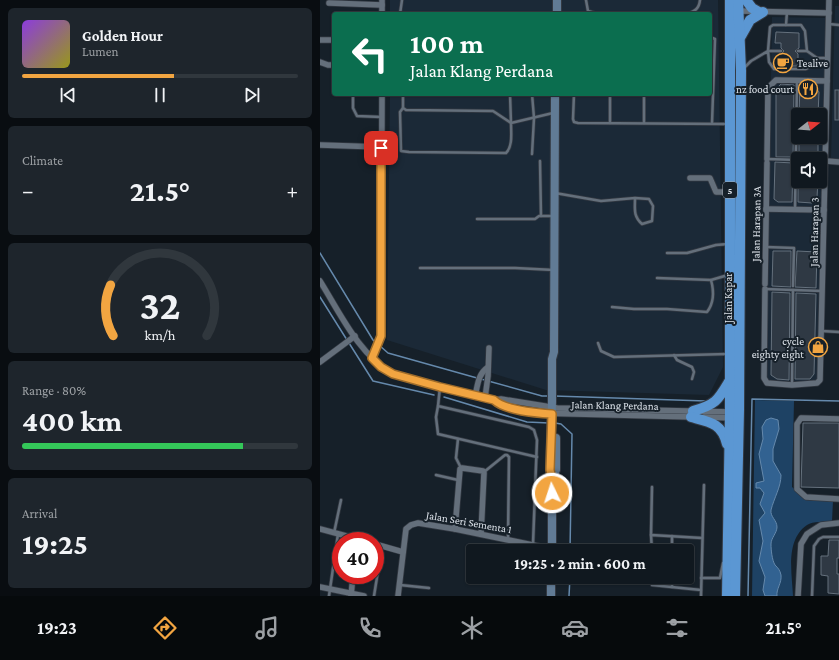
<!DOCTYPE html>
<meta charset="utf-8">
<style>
:root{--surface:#10181f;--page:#1e252c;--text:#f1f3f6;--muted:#9ca0a4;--line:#30373d;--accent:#f2a541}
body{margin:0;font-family:"Crimson Pro",serif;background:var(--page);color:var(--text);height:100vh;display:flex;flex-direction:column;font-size:15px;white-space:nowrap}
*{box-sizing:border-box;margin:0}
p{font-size:13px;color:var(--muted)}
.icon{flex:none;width:22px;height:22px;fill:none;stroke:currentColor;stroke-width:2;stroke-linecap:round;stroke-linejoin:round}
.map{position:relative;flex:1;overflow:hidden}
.sheet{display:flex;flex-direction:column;gap:8px;padding:8px;background:#090d11;width:320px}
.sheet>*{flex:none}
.top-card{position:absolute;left:12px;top:12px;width:380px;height:84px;border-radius:4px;box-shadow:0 1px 3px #0004,0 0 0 1px var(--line);background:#0b6e4f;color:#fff;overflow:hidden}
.needle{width:26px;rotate:73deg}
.buttons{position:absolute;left:471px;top:108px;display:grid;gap:8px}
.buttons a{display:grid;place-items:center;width:36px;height:36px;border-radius:4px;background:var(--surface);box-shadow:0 1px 3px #0004,0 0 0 1px var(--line);font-size:20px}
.speed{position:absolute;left:12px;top:532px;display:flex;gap:8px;font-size:20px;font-weight:700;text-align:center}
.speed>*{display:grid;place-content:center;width:52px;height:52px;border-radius:50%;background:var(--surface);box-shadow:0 1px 3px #0004,0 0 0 1px var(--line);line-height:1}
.speed .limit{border:6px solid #d22;background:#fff;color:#111}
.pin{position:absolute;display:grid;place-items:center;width:34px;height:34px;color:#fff;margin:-17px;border-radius:8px;box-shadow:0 2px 6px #0006}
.me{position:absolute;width:44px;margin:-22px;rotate:356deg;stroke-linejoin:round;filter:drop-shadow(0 0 3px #0008)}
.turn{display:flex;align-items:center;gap:14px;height:84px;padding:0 12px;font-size:18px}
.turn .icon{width:52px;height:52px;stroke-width:2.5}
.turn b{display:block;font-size:28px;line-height:34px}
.big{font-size:30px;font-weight:700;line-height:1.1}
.sheet .card{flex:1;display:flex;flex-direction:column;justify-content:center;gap:6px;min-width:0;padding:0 14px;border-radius:6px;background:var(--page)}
.sheet .dial{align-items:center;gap:0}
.dial svg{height:104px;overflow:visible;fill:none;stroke:var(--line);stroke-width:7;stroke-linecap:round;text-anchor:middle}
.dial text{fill:var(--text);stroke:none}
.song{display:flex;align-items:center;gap:12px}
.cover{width:48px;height:48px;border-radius:6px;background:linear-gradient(135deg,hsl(270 70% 55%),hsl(60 70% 35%))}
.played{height:4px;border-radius:2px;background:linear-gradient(90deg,var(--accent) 55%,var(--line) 55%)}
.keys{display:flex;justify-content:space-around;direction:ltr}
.heat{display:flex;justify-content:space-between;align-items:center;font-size:22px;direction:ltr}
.charge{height:6px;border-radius:3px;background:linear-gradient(90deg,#34c759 80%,var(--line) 0)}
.trip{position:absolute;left:146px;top:544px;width:228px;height:40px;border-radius:4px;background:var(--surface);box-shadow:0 1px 3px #0004,0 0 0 1px var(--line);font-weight:700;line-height:40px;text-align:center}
.tabs{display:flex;height:64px;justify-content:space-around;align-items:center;background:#060a0c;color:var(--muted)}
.tabs .icon{width:28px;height:28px}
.tabs .on{color:var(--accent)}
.tabs b{font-size:18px;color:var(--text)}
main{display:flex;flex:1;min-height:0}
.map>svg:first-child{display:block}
</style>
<main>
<section class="sheet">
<div class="card">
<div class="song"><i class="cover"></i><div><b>Golden Hour</b><p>Lumen</p></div></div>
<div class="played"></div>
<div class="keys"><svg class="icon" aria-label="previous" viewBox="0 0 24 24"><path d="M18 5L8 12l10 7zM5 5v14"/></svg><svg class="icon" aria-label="pause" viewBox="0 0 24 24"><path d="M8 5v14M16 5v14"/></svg><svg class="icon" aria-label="next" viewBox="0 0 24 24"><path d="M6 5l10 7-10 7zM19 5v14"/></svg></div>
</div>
<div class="card"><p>Climate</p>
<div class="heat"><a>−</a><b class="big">21.5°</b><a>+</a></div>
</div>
<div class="card dial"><svg viewBox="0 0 100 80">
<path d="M14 69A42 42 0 1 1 86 69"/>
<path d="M14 69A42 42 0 0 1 12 30" stroke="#f2a541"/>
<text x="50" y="56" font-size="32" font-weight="700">32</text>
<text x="50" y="72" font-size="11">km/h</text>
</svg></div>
<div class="card"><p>Range · 80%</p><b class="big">400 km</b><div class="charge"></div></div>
<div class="card"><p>Arrival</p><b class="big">19:25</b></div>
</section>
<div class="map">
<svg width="519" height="596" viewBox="0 0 519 596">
<rect width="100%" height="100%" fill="#162029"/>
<!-- built -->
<g fill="#1b2937" fill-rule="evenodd">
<polygon points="70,0 398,0 403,367 389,395 226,390 67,340 70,94 390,94 390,14 70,14"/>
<polygon points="515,6 519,6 519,159 511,159"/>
<path d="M452 17 507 18 498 380 496 382 469 383 449 381 446 378ZM478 115H500V137H478ZM478 159H500V181H478Z"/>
</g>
<!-- green -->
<path fill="#1e4264" d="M435 400 474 401 472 487 487 500 513 501 512 521C505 522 493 521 487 525 465 540 472 573 473 596H432Z"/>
<!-- water -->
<path fill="#326291" stroke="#6589ac" d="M451 418 458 420 459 429 453 449V461L461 475C461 487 454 498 451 510 450 517 457 520 457 527 457 533 451 538 451 544 451 550 452 560 455 565 458 568 460 570 461 575 462 583 456 589 457 596H445L443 590 445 577 439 561 443 541 439 520 445 513 440 504 444 493 440 488H436V483L444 481 439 454 443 439 442 427 446 420Z"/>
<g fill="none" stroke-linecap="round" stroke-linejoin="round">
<!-- stream -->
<g stroke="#6589ac" stroke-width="1.5">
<polyline points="0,253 53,340 56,343"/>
<polyline points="0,297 27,340"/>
<polyline points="29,343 53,381 114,395"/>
<polyline points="59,345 68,353 157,378"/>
<polyline points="161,379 222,396 228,396"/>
<polyline points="234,396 386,401"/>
<polyline points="124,397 207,422 229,423"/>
<polyline points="235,423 241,424 252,434 250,551"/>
<polyline points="249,596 250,577"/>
<polyline points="428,596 432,399 519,401"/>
</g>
</g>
<!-- building -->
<g fill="#2f3944" stroke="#65717d">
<polygon points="456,32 479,33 479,48 475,51 478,54 478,66 460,66 461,54 464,51 461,48 461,43 455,43"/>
<polygon points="461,84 474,85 473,157 456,157 456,89"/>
<polygon points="480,85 494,85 499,92 498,115 479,115"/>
<rect x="515" y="90" width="4" height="30"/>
<polygon points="479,137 498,137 498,159 481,159 479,157"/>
<polygon points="455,162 473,163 472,202 458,202 454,199"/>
<polygon points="478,181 498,181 497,197 492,203 478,202"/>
<polygon points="453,251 471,251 471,287 452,286"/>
<polygon points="477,251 497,252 496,288 475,287"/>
<polygon points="452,292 470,293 469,380 457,379 451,375"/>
<polygon points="476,293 496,294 494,374 490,379 475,379"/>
<polygon points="483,423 519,423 519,488 481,487"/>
<polygon points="509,540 519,540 519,558 517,558 517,574 519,574 519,594 508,593 508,576 501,575 501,556 508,556"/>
</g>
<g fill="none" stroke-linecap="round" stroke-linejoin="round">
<!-- lane casing -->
<g stroke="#333942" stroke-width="4">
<g id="lane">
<polyline points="266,0 268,11 275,13 350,14"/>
<polyline points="80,14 82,0"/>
<path d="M367 14C375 11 379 9 380 0"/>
<polyline points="509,24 519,25"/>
<polyline points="466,25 467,12"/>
<polyline points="390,37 395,39 392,123"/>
<polyline points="461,51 448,51 450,27 453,25 481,25 485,31 487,51 497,58"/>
<polyline points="478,51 487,51"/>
<polyline points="424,68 431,61 448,51 449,62 454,69 486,69 490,67 497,58 507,58"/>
<polyline points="33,94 33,108 37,116 61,117"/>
<polyline points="83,94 83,108 86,110 173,111 191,123 190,94"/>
<polyline points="212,94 214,118 212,154"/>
<polyline points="254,94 253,119 254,122 258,123 407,124"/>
<polyline points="324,94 324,123"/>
<path d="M83 108 80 112 81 151 89 152 186 153C193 146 191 133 191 123L233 113"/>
<polyline points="290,123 290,94"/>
<polyline points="447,159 478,160"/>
<polyline points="220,161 221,216"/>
<path d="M235 193 281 201 315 198 329 199 333 206 332 221 322 224C313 216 315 209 315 198"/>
<polyline points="475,210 477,81"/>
<polyline points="157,219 215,219 219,216 232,216"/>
<polyline points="446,247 474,248 473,286"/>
<polyline points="347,253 367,253 396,245 408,244"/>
<polyline points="100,268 195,268 234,270"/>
<polyline points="337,278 391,280 408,275"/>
<polyline points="445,289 502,291"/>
<path d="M292 307 314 309H347L387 312C394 303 394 291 391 280"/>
<polyline points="502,331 519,332"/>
<polyline points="278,343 281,351 294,357 407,354"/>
<polyline points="354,355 357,360 372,367 374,372 372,379"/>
<polyline points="472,385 473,290"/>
<polyline points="120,387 118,406 209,427 214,430 217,440 213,544"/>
<polyline points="118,406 116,417 118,434 217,457"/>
<polyline points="138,439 136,458 141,468"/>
<polyline points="164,472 185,455 187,455 189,457 188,539"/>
<polyline points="116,475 138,480"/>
<polyline points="14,533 21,500"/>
<polyline points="331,535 332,487"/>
<polyline points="332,551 331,535 382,538"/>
<polyline points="352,551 352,536"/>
<polyline points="332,577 332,585 381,590"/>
<polyline points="381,578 400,578 403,563"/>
<polyline points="80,585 109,588"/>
<polyline points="352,587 352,577"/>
<polyline points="9,596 18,534"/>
<polyline points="54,596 62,546"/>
<polyline points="381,596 384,485"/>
<polyline points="492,596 494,546 499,539 503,537 519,537"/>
</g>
</g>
<!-- street casing -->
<g stroke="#333942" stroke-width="7">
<g id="street">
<polyline points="9,3 62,5"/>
<polyline points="419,11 509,13"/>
<polyline points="62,14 62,0"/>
<polyline points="0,40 14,40"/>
<polyline points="0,62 8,65 14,65"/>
<polyline points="0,145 61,147"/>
<polyline points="447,159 448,88 456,80 507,81"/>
<polyline points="506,161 519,162"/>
<polyline points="370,178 390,178 396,192 410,192"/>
<polyline points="446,209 504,210"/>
<path d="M0 281C20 313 39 355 73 374L174 400 181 399 237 408 411 412"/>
<polyline points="445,284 447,163"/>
<polyline points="445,289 444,378 447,383 472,385 497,383 500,380 509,0"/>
<polyline points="51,358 61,336 62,94"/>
<polyline points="0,362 35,336"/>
<path d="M155 396C158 384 158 374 168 367"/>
<polyline points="165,398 168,376 169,348"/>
<polyline points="174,400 180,406 216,413 373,417"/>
<polyline points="384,417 411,418"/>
<polyline points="519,419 481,418 477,424 477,489 486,497 519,499"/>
<polyline points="0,529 45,541"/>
<polyline points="135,529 140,469 142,468 163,471 164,473 161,534"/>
<polyline points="55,544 83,552"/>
<polyline points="0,587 44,596"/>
<polyline points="31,596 33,575"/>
<polyline points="78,596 86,529 91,525 98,523 135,529 232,549"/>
<polyline points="478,596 481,544 487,534 501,525 519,523"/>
</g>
</g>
<!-- secondary casing -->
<g stroke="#333942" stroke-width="10">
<g id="secondary">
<polyline points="237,14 237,0"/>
<polyline points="232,479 236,470 236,438"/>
<polyline points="232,551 232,479 230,470 232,402 232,359 234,352 235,94"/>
<polyline points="231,596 231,577"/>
</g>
</g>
<!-- highway casing -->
<g stroke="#333942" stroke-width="12">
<g id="highway">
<polyline points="426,0 432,8 439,12"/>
<polyline points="421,36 430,20 443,12"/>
<path d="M373 411C397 404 398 400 410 380"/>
<path d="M371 417C390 422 402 423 407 444"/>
<polyline points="407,596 410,412 410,0"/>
<polyline points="415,596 419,410 421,71 418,0"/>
</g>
</g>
<!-- lane -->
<use href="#lane" stroke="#646f7b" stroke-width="2.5"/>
<!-- street -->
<use href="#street" stroke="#646f7b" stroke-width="5.5"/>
<!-- secondary -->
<use href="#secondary" stroke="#617b95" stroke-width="8"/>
<!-- highway -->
<use href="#highway" stroke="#5b97d3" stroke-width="10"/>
</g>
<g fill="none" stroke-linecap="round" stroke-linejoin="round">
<!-- route casing -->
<g stroke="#9d6b2a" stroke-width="10">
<path id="route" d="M61 148V336L52 358 61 367 73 374 120 387 174 400C186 411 216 413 232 414L230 470 232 479V493"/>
</g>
<!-- route -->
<use href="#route" stroke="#f2a541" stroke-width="7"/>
</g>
<!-- icons -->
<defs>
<g id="cafe-ring" transform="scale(1)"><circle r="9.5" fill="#162029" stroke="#f2a541" stroke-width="1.5"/><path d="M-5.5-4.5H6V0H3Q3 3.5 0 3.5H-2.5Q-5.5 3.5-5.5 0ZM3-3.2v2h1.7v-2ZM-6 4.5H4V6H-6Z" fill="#f2a541"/></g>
<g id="restaurant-ring" transform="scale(1)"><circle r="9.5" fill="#162029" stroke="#f2a541" stroke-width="1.5"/><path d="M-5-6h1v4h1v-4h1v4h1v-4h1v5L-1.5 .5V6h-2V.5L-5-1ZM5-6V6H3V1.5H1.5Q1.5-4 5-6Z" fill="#f2a541"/></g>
<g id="shop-ring" transform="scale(1)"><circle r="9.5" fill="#162029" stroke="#f2a541" stroke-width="1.5"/><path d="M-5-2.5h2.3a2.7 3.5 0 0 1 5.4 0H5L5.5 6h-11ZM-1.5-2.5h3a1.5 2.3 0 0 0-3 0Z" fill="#f2a541"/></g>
</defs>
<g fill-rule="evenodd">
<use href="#cafe-ring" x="463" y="63"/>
<use href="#restaurant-ring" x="488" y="89"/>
<use href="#shop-ring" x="498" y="347"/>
</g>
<g text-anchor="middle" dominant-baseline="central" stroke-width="4" stroke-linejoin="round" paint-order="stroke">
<!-- shield labels -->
<rect fill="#162029" stroke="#a1a8b0" stroke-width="1" x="403" y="182" width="14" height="16" rx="3"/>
<g font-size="10" font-weight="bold" fill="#dde3ea">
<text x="410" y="190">5</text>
</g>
<!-- poi labels -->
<g font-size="11" fill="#dde3ea" stroke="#162029" text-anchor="end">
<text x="477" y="63" text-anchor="start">Tealive</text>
<text x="474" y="89">nz food court</text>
<text x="484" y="341">cycle<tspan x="484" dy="13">eighty eight</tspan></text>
</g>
<!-- street labels -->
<g font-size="11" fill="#dde3ea" stroke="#162029">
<text transform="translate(436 224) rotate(-89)">Jalan Harapan 3A</text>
<text transform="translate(494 232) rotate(-89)">Jalan Harapan 3</text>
<text transform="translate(408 298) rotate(-90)">Jalan Kapar</text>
<text transform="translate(295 405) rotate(1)">Jalan Klang Perdana</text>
<text transform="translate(149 522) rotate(10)">Jalan Seri Sementa 1</text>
</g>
</g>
</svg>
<div class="buttons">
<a><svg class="needle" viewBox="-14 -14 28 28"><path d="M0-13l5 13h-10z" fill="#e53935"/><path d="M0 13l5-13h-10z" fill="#9ca0a4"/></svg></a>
<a><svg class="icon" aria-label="sound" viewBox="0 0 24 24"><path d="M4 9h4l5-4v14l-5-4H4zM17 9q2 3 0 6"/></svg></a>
</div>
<div class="speed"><div class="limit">40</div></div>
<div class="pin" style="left:61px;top:148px;background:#d93025"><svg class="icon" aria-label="arrive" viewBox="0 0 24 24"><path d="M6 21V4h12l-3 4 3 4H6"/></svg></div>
<svg class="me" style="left:232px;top:493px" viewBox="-20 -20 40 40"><circle r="17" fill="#f2a541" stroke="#fff" stroke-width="3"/><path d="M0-11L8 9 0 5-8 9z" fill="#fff"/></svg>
<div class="trip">19:25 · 2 min · 600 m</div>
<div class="top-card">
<div class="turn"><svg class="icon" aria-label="left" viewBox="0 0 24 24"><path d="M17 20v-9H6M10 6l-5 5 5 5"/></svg><div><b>100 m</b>Jalan Klang Perdana</div></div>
</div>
</div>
</main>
<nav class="tabs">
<b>19:23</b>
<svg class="icon on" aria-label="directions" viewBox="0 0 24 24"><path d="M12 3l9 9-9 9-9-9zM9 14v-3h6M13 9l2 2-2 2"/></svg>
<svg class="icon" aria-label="music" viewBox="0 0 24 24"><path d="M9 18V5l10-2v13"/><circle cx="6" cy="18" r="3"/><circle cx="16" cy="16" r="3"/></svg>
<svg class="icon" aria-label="phone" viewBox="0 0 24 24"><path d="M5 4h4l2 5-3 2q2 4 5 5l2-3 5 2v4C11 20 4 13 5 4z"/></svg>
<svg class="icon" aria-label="climate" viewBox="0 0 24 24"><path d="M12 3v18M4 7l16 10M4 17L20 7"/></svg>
<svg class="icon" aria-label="car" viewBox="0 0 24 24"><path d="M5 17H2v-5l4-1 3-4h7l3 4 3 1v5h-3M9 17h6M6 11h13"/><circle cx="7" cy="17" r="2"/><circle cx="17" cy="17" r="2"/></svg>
<svg class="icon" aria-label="filters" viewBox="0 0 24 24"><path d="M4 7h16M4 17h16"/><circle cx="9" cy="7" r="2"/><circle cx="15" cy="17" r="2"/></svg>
<b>21.5°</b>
</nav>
